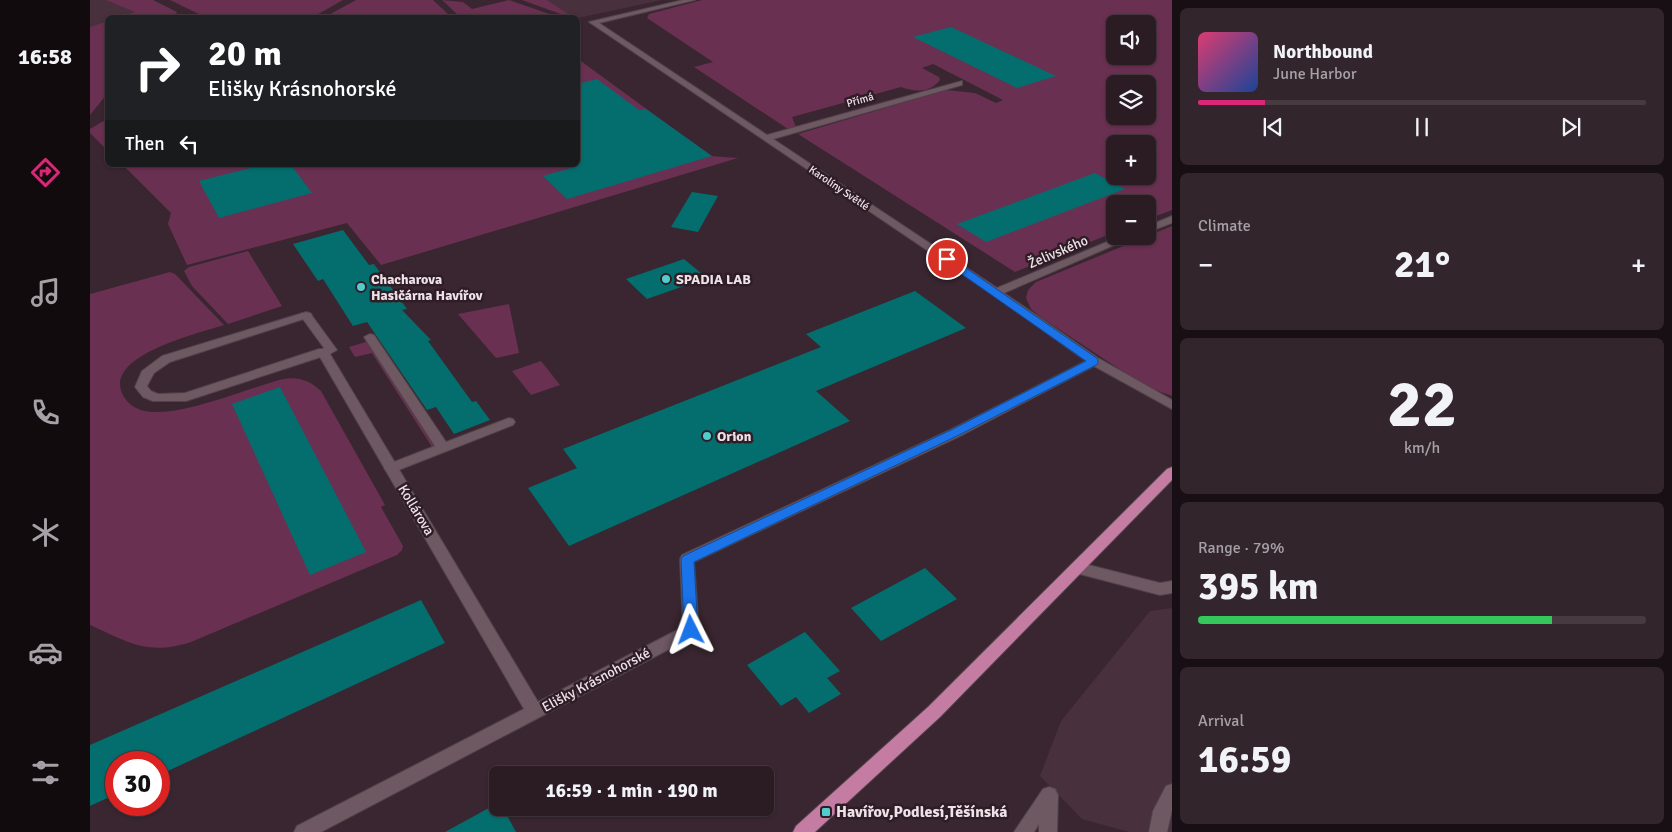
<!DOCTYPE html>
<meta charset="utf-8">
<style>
:root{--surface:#2b1c24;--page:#33252c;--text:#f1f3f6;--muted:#a6a1a6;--line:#473a41;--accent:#db2777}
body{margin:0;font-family:Signika,sans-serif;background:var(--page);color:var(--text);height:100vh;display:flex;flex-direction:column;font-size:19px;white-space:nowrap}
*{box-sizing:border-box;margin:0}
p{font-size:16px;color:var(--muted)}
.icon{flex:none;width:28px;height:28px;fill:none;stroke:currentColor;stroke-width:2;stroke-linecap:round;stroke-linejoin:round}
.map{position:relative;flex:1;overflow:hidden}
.side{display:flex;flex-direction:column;gap:8px;padding:8px;background:#180f14;width:500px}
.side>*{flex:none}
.top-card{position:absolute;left:15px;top:15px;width:475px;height:152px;border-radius:8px;box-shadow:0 1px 4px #0004,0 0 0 1px var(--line);background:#202124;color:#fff;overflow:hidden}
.controls{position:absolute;left:1016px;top:15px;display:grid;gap:10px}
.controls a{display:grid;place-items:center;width:50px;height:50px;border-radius:8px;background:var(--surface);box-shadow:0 1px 4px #0004,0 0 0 1px var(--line);font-size:25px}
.speed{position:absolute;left:15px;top:751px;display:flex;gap:10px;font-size:25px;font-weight:700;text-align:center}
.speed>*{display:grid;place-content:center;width:65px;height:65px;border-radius:50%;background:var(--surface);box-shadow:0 1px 4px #0004,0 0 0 1px var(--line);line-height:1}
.speed .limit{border:8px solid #d22;background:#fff;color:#111}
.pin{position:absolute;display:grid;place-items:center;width:42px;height:42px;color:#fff;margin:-21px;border:2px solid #fff;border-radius:50%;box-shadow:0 1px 5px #0007}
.me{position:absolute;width:55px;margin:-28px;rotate:357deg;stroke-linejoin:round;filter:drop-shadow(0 0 4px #0008)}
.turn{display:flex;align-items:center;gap:18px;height:105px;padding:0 20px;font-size:22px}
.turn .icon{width:65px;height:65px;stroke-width:2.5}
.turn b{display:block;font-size:35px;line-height:42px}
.then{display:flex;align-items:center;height:48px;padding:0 20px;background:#0003;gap:10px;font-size:19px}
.big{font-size:38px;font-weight:700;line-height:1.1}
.side .tile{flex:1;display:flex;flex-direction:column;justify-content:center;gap:8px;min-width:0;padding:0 18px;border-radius:8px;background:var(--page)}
.side .dial{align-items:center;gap:0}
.dial b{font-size:65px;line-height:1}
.song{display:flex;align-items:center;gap:15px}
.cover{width:60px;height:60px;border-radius:8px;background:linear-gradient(135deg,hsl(340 70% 55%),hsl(220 70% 35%))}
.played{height:5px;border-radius:2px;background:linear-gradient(90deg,var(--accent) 15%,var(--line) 15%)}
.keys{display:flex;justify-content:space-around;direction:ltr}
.heat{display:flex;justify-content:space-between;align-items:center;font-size:28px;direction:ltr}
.charge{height:8px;border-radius:4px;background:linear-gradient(90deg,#34c759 79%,var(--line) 0)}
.trip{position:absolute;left:399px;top:766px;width:285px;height:50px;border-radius:8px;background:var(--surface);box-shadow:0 1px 4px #0004,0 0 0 1px var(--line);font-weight:700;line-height:50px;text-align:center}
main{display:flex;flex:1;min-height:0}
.menu{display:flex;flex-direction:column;width:90px;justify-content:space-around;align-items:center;background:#110b0e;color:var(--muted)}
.menu .icon{width:35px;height:35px}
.menu .current{color:var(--accent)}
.menu b{font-size:22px;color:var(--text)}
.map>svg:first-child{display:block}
</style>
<main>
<nav class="menu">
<b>16:58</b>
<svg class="icon current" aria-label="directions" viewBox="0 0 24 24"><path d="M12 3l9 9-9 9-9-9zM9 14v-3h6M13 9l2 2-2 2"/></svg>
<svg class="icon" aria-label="music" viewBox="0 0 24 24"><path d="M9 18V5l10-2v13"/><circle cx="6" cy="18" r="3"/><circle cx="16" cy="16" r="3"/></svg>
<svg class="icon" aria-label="phone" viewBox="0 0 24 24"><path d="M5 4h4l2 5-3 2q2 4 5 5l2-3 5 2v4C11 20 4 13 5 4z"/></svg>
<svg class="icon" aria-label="climate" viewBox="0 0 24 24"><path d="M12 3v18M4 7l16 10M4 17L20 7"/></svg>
<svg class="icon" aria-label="car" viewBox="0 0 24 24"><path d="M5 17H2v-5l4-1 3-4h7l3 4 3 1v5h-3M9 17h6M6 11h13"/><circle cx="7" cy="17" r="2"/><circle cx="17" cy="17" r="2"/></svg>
<svg class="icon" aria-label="filters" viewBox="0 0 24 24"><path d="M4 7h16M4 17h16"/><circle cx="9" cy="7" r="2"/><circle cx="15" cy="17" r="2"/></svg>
</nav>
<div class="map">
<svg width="1082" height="832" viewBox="0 0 1082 832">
<rect width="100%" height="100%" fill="#392630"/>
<!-- built -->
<g fill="#48303c">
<polygon points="0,0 15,0 46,12 29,17 18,18 17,21 0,27"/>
<polygon points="457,0 572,0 488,18 483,17"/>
<polygon points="1082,608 1082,832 1039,832 992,819 950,776 971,721 1060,611"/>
</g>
<!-- green -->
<g fill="#6a3051" fill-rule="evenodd">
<polygon points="15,0 63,0 87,12 85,17 29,17 45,12"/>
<polygon points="80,0 253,0 223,17 117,18"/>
<polygon points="266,0 343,0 358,14 235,17"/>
<polygon points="352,0 373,2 382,9 419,0 468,17 395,18 368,15"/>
<polygon points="432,0 457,0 483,17 476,16"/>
<path d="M612 0H1082V210L1058 219V204H1025V232L925 272 708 134 856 90 885 93 906 103 913 100 843 64 832 68 849 77 850 80C840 93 825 92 811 87L702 117 706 127 698 129 604 67 623 62 557 18 559 14ZM1025 24H1058V56H1025ZM1025 84H1058V116H1025ZM1025 144H1058V176H1025Z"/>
<polygon points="17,21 17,94 0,115 0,27"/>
<polygon points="488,59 621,156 648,158 291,265 257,223 97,265 78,224 81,213 33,165 488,165"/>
<polygon points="17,119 17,150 0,133 0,129"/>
<polygon points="1082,226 1082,396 1055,386 949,316 941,309 936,298 938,290 946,282"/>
<polygon points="158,251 192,306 138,324 102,286 94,271 99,267"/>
<path d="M80 272 85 274 134 325C110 333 9 356 34 397 40 407 52 412 63 412 96 414 155 390 189 380 206 376 218 379 231 391L295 505 291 507 313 546 312 550 307 555 101 642C58 656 38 642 0 625V294Z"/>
<polygon points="419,304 429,353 406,358 368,314"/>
<polygon points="279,341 348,449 318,459 321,455 342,447 282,353 265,357 259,347"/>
<polygon points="451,361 470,385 441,395 422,371"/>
</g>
<!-- building -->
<g fill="#046e6e">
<polygon points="861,27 966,76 927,88 823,37"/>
<polygon points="507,79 549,110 556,109 622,156 477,199 453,176 488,166 488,84"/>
<polygon points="173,165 201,165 222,193 129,218 109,181"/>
<polygon points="1005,173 1035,189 896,242 867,224"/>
<polygon points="602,192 628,196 608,232 581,227"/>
<polygon points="253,230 279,265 284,264 317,309 312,310 341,340 338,341 382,402 386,401 400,420 364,434 346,407 337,410 277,322 263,326 233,279 228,281 203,244"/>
<polygon points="594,259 617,278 557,299 536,279"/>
<polygon points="825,291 876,328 726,391 760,421 479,546 438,488 487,468 473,449 731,347 716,334"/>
<polygon points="190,387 276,552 220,575 142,404"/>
<polygon points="835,568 867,599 791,641 761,608"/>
<polygon points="331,600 355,643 69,775 69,762 26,762 26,794 0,806 0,745"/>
<polygon points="715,632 750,671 737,678 751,694 719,713 706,697 691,706 657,665"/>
<polygon points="408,803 408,808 413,808 426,832 355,832"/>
</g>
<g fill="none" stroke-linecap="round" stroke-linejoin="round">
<!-- service casing -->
<g stroke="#51424a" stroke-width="2">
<g id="service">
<polygon points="216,312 220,313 222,315 220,317 80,362 64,373 57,386 61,391 68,394 95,393 229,349 237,349 239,352 237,355 96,401 63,401 53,397 45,387 52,371 72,356"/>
<polygon points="280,334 284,335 356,442 419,418 423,419 425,422 423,425 306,471 296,471 294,468 296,465 345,446 274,337"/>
<polygon points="987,562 1070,583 1082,581 1082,593 1070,595 982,572 980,568 982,564"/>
<polygon points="1082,784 1082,810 1077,832 1059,832 1063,811 1076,786"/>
<polygon points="959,787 965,789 968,795 967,832 949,832 949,824 944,832 924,832 953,789"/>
</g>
</g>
<!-- minor casing -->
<g stroke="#51424a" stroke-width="2">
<g id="minor">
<polygon points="593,0 605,0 509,23 677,135 872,81 872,85 683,139 907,288 1031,236 1045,236 914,293 1008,358 1082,400 1082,409 1004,366 870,436 604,562 609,630 606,635 231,832 204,832 207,826 434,709 227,352 234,348 210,315 212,313 220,313 247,350 240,354 448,702 593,627 590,559 592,555 860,430 996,361 902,294 499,22"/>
<polygon points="1082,216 1082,223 1058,232 1058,226"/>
</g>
</g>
<!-- primary casing -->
<g stroke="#51424a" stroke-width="2">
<polygon id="primary" points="1082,467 1082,480 850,717 725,832 703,832 706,826 838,707 1077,469"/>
</g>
<!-- service -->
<use href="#service" fill="#6e5963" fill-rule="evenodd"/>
<!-- minor -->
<use href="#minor" fill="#6e5963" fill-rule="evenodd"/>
<!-- primary -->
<use href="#primary" fill="#c47ca3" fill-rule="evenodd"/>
</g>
<!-- route -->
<polygon fill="#1a73e8" stroke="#114b97" points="853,257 860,257 1008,359 1008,364 869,435 604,562 608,630 606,634 596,634 594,630 591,559 593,556 861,430 996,361 853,261"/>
<!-- markers -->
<g fill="#52cdcd" stroke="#2f1d26" stroke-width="2">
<circle cx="576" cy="279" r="5"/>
<circle cx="271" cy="287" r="5"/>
<circle cx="617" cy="436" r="5"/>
<rect x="731" y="807" width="10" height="10" rx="2.5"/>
</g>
<g text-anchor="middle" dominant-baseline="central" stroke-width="5" stroke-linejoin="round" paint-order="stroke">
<!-- far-street labels -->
<g font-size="11" fill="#eee2e8" stroke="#2f1d26">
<text transform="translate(770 100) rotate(-16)">Přímá</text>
<text transform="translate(749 188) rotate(34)">Karolíny Světlé</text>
</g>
<!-- street labels -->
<g font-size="14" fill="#eee2e8" stroke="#2f1d26">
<text transform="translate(968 252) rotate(-23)">Želivského</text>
<text transform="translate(326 510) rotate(59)">Kollárova</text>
<text transform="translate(506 680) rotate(-28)">Elišky Krásnohorské</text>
</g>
<!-- poi labels -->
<g font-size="14" font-weight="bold" fill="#eee2e8" stroke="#2f1d26" text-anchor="start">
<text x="281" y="279">Chacharova<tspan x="281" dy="16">Hasičárna Havířov</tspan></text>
<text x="586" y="279">SPADIA LAB</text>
<text x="627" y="436">Orion</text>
</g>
<!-- near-poi labels -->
<g font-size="16" font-weight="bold" fill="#eee2e8" stroke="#2f1d26" text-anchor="start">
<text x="746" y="812">Havířov,Podlesí,Těšínská</text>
</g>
</g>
</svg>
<div class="controls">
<a><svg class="icon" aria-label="sound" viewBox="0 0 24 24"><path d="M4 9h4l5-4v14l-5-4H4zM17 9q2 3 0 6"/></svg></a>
<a><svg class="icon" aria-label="layers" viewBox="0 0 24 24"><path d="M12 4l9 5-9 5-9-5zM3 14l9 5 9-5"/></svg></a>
<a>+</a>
<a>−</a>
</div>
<div class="speed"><div class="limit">30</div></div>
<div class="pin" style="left:857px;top:259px;background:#d93025"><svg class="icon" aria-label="arrive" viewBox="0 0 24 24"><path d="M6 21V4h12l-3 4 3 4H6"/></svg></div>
<svg class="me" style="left:601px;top:630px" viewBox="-20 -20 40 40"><path d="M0-17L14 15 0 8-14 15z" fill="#1a73e8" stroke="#fff" stroke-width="4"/></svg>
<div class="trip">16:59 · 1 min · 190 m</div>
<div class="top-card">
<div class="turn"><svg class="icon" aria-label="right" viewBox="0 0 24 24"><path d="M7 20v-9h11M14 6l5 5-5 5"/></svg><div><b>20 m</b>Elišky Krásnohorské</div></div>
<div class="then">Then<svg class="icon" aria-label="left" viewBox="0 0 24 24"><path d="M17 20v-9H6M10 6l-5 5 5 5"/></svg></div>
</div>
</div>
<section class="side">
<div class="tile">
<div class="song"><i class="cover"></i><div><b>Northbound</b><p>June Harbor</p></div></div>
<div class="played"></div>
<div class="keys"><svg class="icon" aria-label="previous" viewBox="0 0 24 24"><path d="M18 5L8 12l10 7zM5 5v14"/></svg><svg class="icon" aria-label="pause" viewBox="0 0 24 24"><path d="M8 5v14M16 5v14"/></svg><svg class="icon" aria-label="next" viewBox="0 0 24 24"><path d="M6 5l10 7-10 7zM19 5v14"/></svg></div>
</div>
<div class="tile"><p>Climate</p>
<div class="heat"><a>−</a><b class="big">21°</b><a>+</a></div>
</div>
<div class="tile dial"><b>22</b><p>km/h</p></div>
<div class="tile"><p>Range · 79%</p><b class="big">395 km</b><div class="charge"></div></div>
<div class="tile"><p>Arrival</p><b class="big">16:59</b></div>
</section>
</main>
